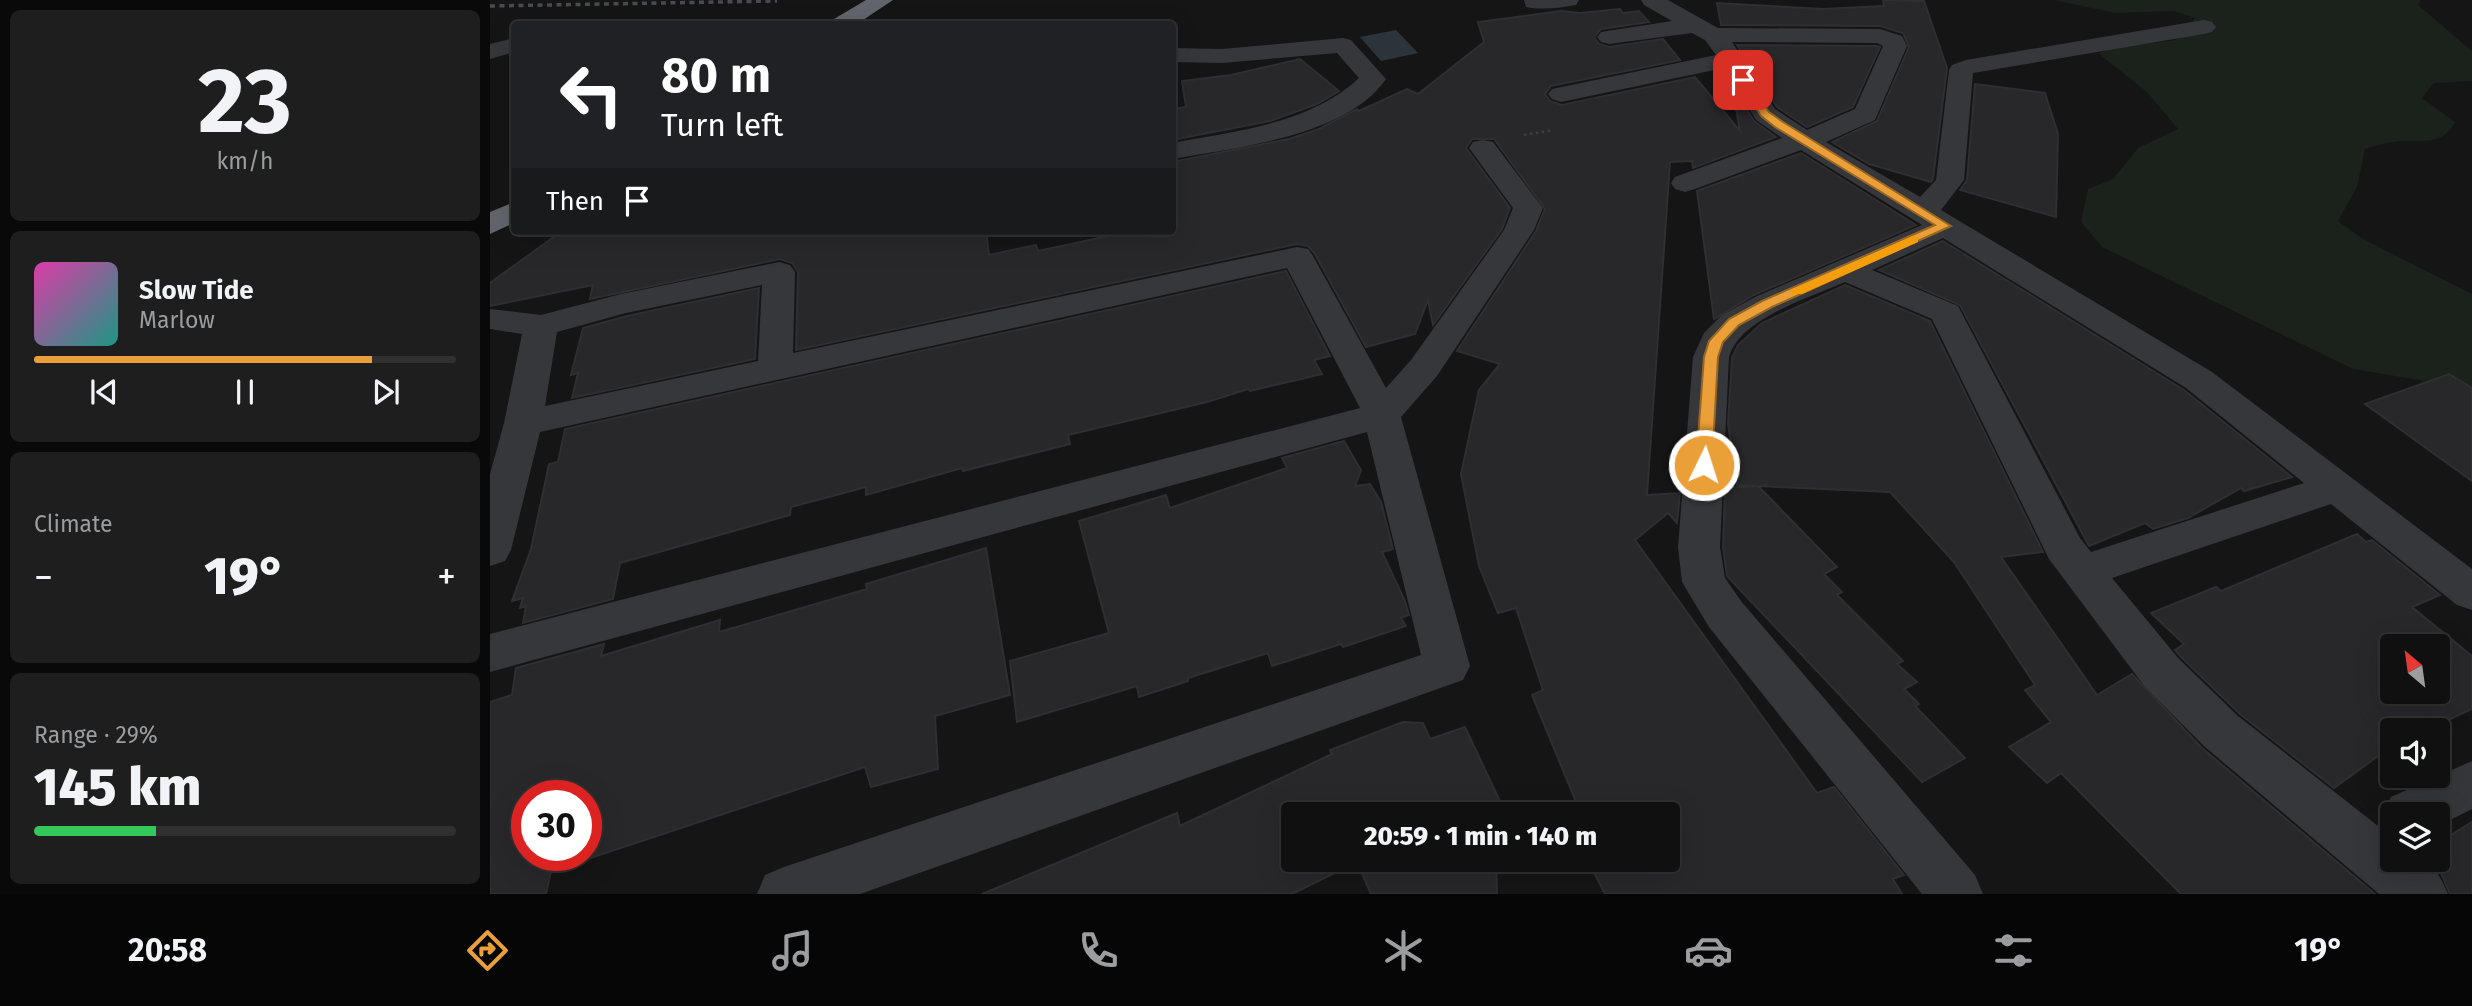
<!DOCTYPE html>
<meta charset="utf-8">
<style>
:root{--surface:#101010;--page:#1e1e1e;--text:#f1f3f6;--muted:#9c9d9f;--line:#303030;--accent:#eb9f38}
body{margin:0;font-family:"Fira Sans",sans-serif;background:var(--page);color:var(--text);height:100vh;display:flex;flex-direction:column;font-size:26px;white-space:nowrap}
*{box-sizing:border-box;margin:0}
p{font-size:23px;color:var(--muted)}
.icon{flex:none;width:38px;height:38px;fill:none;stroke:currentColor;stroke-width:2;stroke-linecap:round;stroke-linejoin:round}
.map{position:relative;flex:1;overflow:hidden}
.details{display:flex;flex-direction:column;gap:10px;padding:10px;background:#090909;width:490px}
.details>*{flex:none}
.guide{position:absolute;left:21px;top:21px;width:665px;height:214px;border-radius:7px;box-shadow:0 7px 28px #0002,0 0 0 2px var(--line);background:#202124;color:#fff;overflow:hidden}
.needle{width:46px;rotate:331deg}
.buttons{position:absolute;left:1890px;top:634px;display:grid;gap:14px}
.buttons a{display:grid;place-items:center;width:70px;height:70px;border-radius:7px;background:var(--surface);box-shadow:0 7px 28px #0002,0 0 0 2px var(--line);font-size:35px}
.speed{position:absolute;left:21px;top:780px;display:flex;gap:14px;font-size:35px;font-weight:700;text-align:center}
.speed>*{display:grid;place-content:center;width:91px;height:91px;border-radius:50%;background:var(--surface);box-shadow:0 7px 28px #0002,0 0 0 2px var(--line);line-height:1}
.speed .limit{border:10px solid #d22;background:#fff;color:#111}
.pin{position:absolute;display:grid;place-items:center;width:60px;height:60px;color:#fff;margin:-30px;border-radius:14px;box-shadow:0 4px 10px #0006}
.me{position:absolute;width:77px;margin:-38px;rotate:4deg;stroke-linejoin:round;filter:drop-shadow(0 0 5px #0008)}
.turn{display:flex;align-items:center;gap:24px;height:147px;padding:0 35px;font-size:32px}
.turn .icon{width:91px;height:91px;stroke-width:2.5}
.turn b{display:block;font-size:49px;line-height:60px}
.then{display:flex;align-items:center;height:66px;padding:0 35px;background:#0003;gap:14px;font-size:26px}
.big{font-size:52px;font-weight:800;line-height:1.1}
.details .tile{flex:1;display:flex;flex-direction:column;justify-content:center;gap:10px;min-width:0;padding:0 24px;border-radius:10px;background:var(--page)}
.details .dial{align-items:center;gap:0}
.dial b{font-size:91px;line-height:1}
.song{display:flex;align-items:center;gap:21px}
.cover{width:84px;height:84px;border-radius:10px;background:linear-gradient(135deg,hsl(320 70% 55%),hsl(170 70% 35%))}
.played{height:7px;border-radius:4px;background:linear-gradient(90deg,var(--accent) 80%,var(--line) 80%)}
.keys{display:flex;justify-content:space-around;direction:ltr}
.heat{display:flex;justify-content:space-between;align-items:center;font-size:38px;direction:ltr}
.charge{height:10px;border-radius:5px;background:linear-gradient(90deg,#34c759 29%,var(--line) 0)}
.trip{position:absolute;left:791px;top:802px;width:399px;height:70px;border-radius:7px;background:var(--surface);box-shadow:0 7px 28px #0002,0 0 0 2px var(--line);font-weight:800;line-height:70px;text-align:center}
.menu{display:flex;height:112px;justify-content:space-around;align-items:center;background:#060606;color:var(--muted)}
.menu .icon{width:49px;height:49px}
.menu .current{color:var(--accent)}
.menu b{font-size:32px;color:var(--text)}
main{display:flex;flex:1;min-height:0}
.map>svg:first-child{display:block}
</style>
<main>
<section class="details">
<div class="tile dial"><b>23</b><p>km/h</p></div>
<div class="tile">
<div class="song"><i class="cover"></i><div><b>Slow Tide</b><p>Marlow</p></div></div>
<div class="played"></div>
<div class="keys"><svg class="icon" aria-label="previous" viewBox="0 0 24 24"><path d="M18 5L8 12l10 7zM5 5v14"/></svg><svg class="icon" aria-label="pause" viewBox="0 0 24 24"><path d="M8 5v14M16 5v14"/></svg><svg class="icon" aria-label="next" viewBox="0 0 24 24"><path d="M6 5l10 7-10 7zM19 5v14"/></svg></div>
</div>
<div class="tile"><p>Climate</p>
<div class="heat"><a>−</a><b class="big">19°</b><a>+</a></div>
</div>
<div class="tile"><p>Range · 29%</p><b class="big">145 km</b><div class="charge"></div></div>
</section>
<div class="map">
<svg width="1982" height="894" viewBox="0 0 1982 894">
<rect width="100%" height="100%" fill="#151516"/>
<!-- green -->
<path fill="#1b211b" d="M1564 0H1931L1928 5 1982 51V81L1944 83 1932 98 1965 122C1952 149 1925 138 1903 142 1894 143 1884 146 1875 149L1867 187 1848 221 1873 239 1982 294V389L1863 369 1612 247 1591 222 1598 189 1623 179 1648 148 1688 129 1657 92 1609 54 1619 48 1686 40 1705 18 1684 11 1625 13Z"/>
<!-- water -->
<polygon fill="#2b343a" points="906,30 928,53 891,61 870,37"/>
<!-- building -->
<g fill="#28282a" stroke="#2f2f32" stroke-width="2" fill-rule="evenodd">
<polygon points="1393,0 1434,1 1457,68 1443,179 1441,182 1379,164 1342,142 1387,121 1419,47 1413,33 1390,26 1231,25 1227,3 1333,9 1394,6"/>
<polygon points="1130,9 1133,13 1149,11 1159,22 1111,29 1104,37 1109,44 1119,47 1173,39 1190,60 1061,86 1055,94 1060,101 1072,105 1205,77 1250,131 1242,85 1264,121 1286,137 1203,168 1202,161 1180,162 1157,495 1190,493 1187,523 1178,513 1145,540 1327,793 1344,787 1414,875 1403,879 1412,894 1115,894 1097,859 1178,859 1178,814 1091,814 1042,695 1053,690 1026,608 1008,613 989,566 971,474 989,390 1010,364 967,351 1046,231 1055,209 1004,139 982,139 976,148 1020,208 1012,229 943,325 938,300 925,334 876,347 825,254 818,246 807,244 306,350 308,272 302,263 290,259 100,299 103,285 0,306 0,283 72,231 496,231 499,255 546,245 548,251 642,231 682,231 682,162 799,139 829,129 867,109 869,111 917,89 928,94 994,42 988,22 1071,11 1090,13"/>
<polygon points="1247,45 1386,46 1390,47 1363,107 1317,127 1287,107"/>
<polygon points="810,59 849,91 827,104 780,121 682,140 682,109 696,107 692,81 741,75"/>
<polygon points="1485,84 1555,93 1568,134 1566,217 1470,190 1477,180"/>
<polygon points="1311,153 1426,225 1264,295 1224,319 1207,191"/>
<polygon points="1453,241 1694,390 1802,477 1754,491 1751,488 1698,518 1663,529 1655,523 1599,546 1470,305 1389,270"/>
<polygon points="796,271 840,356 824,360 832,374 760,391 758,389 717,402 578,435 580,444 473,471 472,468 376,495 376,487 301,507 300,515 130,563 123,599 33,623 36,606 30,608 33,598 22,601 41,549 59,464 68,462 75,429"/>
<polygon points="1355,285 1440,321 1553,552 1511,557 1607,695 1642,674 1712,748 1885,894 1691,894 1571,773 1557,783 1519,747 1561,722 1535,690 1545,685 1464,562 1400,492 1268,486 1347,567 1334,574 1352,592 1347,595 1413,661 1407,664 1427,682 1414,689 1429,704 1425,706 1475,758 1432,782 1237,576 1233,547 1235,488 1266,486 1247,485 1238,424 1242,358 1248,345 1272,323"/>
<polygon points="269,288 265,359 82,398 88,373 81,375 93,328 137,316"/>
<polygon points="1959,374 1982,388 1982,481 1875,404"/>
<polygon points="854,441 871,470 865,486 880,484 891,502 903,549 892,552 915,601 919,615 911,618 916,626 853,647 851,644 782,666 778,653 698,678 698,681 649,697 647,686 527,722 520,661 619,633 589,521 676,495 680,508 797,468 792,458"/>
<path d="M1867 534 1876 542 1882 540 1950 595 1922 607 1982 656V709L1937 730H1902V746L1844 788 1750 714 1691 657 1685 650 1694 644 1661 613 1726 587 1731 591ZM1902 646H1948V691H1902Z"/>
<path d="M496 548 520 695 445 716 448 769 381 787 375 767 61 871 56 894H0V702L22 695 26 668 114 644 111 656 230 620 229 632 377 589 376 584ZM37 796H96V856H37Z"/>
<polygon points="913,722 933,723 940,739 975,727 1016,814 803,814 803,859 1006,859 1007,894 881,894 867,862 802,894 492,894 687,813 690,826 842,754 840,750"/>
<polygon points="1982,822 1982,894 1960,894 1951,873 1932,859 1948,859 1948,843"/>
</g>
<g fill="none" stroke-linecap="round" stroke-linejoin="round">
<!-- path -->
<polyline stroke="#3c3e42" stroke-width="2.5" stroke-dasharray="2.5 3.5" stroke-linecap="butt" points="1034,135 1063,130"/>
<!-- minor -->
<g fill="#36373b" fill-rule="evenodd">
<path d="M1034 0H1089L1086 5C1071 8 1051 10 1036 7Z"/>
<path d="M1151 0H1178L1228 28 1390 29 1412 36 1417 46 1385 120 1336 142 1430 197 1446 180 1459 70 1462 65 1476 60 1714 20 1722 22 1726 27 1722 32 1714 34 1483 73 1474 180 1451 210 1722 372 1982 569V610L1967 605 1841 504 1622 578 1689 659 1748 716 1902 837V859C1936 859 1945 862 1958 894H1889L1714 746 1655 687 1559 559 1442 319 1355 282C1319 298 1250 318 1239 357L1230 547 1235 578 1251 601 1485 875 1493 894H1432L1219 627 1192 582 1188 547 1203 357 1214 333 1232 315 1265 297 1432 225 1311 150 1205 189 1195 192 1185 189 1181 183 1185 177 1292 138 1266 120 1234 68 1071 102 1062 99 1058 94 1062 89 1226 55 1215 40 1202 33 1119 44 1111 42 1107 37 1111 32 1182 21 1154 5ZM1242 42 1387 43 1393 46 1365 109 1317 130 1285 109ZM1453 238 1696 388 1814 483 1601 552 1590 538 1468 306 1382 270Z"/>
<polygon points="24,38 24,52 0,59 0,44"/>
<path d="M853 38 861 40 896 79C857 136 746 148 682 159V143C746 131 820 124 869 78L847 53 732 63 682 62V48L732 49Z"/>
<path d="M993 140 1003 142 1053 208 1044 230 947 376 911 417 980 666 973 680 370 894H267L275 875 294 867 931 655 877 432 0 672V634L870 408 797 268 50 432 21 550 15 561 0 566V474L14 423 32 334 0 329V309L51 315 131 294 289 262 300 265 305 272 303 353 807 247 818 249 823 256 896 388 921 360 1014 230 1023 208 979 148 983 142ZM272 285 268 361 55 406 67 332 136 313Z"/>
<polygon points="1982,761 1982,809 1948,826 1948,814 1902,814 1901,831 1893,814 1901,797"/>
</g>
<!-- highway -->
<g fill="#62656c" fill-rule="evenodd">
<polygon points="376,0 403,0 367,24 340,24 344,19"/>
<polygon points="24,202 24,223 0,234 0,212"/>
</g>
<!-- rail -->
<polyline stroke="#494b50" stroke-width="3.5" stroke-dasharray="5 4.5" stroke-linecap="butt" points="0,6 287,1"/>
</g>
<!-- route -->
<polygon fill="#eb9f38" stroke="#996724" stroke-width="2" points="1249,78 1257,78 1279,112 1293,122 1461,226 1282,307 1249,325 1233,342 1228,357 1222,465 1214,471 1206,465 1214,357 1219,341 1239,319 1272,301 1445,225 1285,127 1271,116 1248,80"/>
<!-- slow -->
<polygon fill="#f59e0b" points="1423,236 1428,237 1428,242 1312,294 1302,294 1300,291"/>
</svg>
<div class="buttons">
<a><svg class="needle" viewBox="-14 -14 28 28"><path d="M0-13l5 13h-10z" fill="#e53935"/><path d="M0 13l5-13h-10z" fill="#9c9d9f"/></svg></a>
<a><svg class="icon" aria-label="sound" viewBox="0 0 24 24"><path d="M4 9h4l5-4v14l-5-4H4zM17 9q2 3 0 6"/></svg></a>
<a><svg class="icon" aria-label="layers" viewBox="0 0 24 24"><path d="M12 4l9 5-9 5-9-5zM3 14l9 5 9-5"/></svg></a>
</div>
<div class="speed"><div class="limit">30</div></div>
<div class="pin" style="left:1253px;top:80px;background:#d93025"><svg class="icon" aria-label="arrive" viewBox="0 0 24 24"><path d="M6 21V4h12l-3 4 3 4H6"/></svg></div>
<svg class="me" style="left:1214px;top:465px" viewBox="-20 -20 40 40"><circle r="17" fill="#eb9f38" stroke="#fff" stroke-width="3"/><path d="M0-11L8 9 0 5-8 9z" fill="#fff"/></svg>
<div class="trip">20:59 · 1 min · 140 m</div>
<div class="guide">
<div class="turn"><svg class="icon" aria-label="left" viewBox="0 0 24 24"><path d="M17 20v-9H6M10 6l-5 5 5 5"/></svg><div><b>80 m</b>Turn left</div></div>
<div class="then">Then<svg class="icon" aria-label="arrive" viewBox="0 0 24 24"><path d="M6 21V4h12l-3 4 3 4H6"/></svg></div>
</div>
</div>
</main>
<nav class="menu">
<b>20:58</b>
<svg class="icon current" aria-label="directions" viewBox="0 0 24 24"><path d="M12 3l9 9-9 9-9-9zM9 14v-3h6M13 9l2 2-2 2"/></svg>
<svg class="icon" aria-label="music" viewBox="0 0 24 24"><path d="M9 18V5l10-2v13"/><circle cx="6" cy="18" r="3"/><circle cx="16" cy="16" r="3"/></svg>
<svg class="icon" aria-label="phone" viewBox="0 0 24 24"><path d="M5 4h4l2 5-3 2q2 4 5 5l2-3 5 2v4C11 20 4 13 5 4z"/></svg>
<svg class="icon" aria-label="climate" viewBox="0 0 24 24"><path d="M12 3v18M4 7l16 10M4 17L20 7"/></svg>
<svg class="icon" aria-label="car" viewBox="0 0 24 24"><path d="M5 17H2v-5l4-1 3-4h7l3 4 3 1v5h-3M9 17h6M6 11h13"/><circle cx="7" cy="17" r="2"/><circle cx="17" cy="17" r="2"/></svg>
<svg class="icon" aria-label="filters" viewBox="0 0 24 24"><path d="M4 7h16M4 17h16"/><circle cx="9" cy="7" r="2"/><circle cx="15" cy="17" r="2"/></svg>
<b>19°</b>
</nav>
